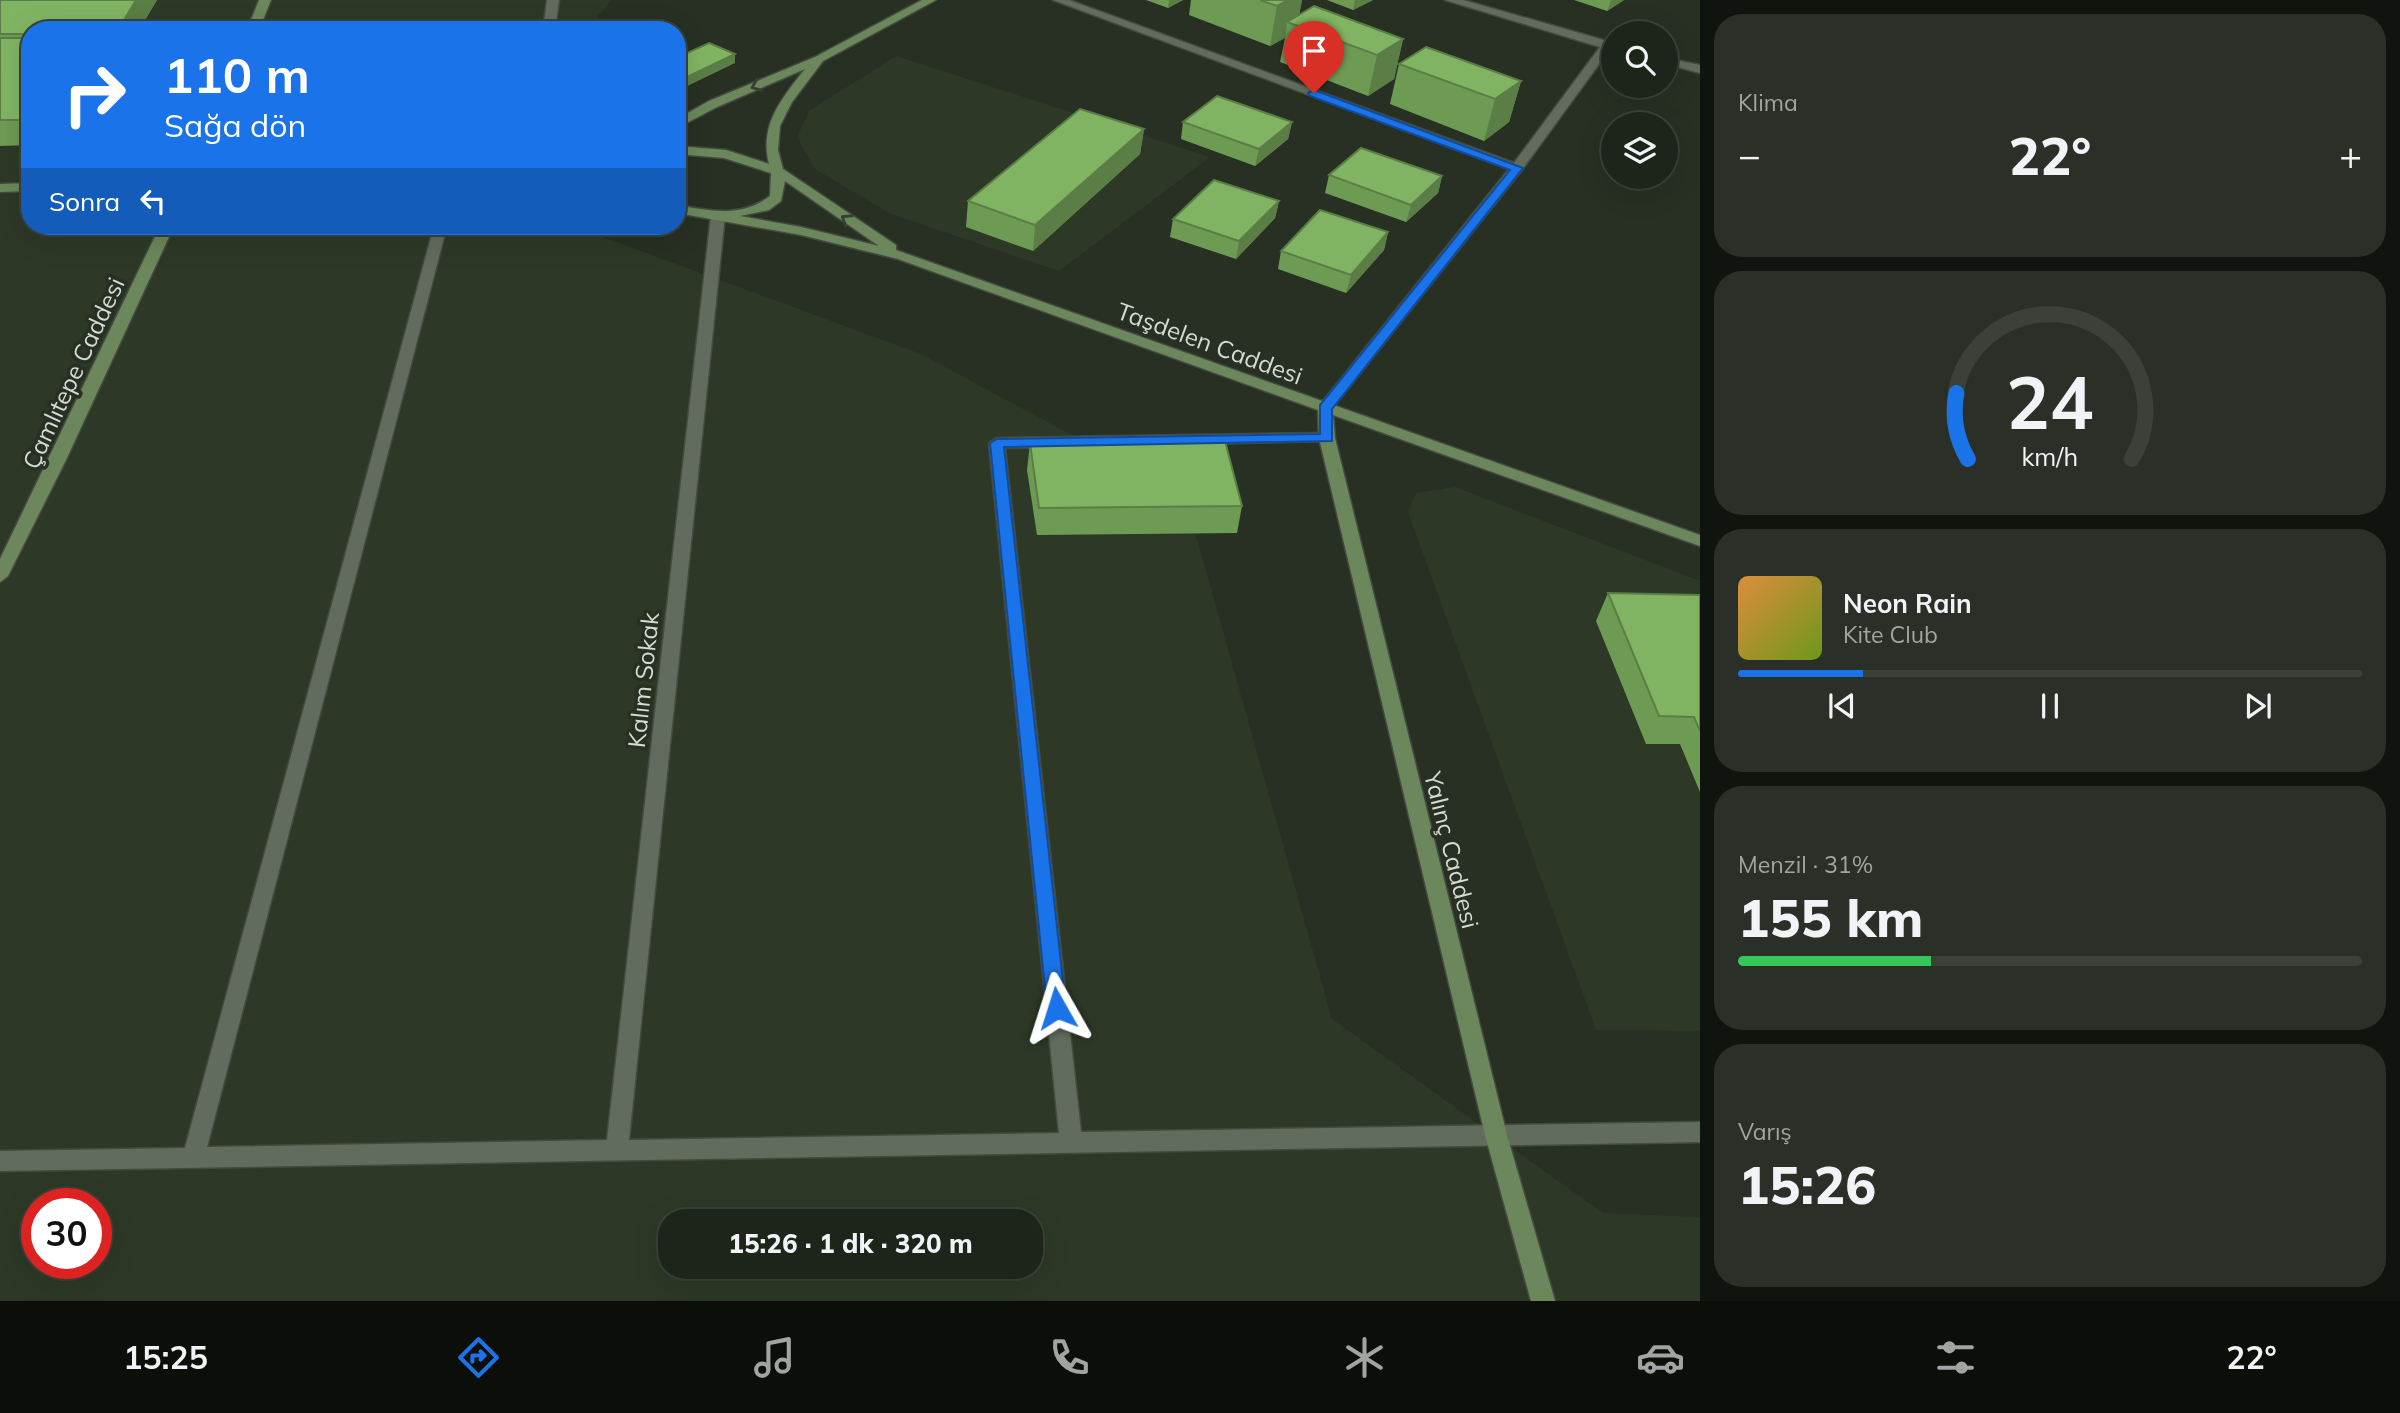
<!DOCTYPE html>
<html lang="tr">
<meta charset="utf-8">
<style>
:root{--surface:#1d241a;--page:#2a3027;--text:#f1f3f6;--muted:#a0a4a2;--line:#3b4139;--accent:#1a73e8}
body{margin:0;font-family:Mulish,sans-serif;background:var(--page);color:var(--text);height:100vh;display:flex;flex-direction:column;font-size:26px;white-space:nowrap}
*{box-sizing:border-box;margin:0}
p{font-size:23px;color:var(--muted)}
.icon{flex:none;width:38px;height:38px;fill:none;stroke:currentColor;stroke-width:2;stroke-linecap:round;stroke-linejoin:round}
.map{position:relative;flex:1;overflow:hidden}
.side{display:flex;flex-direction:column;gap:14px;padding:14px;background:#10140e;width:700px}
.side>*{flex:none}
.top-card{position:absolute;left:21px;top:21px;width:665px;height:214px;border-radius:28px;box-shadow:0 7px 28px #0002,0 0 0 2px var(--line);background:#1a73e8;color:#fff;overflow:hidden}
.fabs{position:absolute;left:1601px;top:21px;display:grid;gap:14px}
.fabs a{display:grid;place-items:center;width:77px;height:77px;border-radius:50%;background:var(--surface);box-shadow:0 7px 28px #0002,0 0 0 2px var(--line);font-size:35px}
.speed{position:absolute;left:21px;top:1188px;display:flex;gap:14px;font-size:35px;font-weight:700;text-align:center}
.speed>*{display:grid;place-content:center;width:91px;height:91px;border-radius:50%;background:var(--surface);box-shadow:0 7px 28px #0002,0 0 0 2px var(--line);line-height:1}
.speed .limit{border:10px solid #d22;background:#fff;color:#111}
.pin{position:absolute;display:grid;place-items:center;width:60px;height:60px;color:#fff;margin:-72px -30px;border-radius:50% 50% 50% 0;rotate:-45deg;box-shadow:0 0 7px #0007}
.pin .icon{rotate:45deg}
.me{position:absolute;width:77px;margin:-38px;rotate:354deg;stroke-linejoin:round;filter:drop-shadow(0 0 5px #0008)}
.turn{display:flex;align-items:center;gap:24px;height:147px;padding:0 28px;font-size:32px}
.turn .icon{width:91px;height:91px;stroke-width:2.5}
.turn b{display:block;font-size:49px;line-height:60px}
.then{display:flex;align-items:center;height:66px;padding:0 28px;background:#0003;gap:14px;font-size:26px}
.big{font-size:52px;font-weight:800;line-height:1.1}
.side .tile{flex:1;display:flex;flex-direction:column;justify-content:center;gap:10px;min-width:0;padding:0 24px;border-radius:28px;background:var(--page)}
.side .dial{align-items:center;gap:0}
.dial svg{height:182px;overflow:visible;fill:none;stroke:var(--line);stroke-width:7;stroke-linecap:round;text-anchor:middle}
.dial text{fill:var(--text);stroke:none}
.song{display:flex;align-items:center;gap:21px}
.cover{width:84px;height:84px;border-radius:10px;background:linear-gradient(135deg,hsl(30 70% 55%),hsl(80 70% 35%))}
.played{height:7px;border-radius:4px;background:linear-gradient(90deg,var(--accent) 20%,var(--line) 20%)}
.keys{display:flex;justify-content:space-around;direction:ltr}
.heat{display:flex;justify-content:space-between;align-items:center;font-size:38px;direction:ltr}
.charge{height:10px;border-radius:5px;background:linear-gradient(90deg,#34c759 31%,var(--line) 0)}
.trip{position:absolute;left:658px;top:1209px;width:385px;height:70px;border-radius:28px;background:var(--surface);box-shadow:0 7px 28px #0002,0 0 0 2px var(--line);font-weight:800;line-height:70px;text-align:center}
.menu{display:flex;height:112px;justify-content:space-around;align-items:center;background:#0c0e0a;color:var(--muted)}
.menu .icon{width:49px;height:49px}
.menu .current{color:var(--accent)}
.menu b{font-size:32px;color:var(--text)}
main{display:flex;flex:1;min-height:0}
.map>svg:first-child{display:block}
</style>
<main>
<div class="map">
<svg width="1700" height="1301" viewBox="0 0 1700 1301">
<rect width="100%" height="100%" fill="#273023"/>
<!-- built -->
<g fill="#2d3926" fill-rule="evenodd">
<path d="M0 0H612L586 30H30V226H573L921 354 1185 496 1332 1019 1603 1213 1700 1217V1301H0ZM37 1204H96V1264H37ZM670 1222H1031V1267H670Z"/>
<polygon points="896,56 1210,157 1059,271 891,214 815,169 797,137 809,111"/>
<polygon points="1455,487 1700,581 1700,1031 1596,1030 1408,512 1416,493"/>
</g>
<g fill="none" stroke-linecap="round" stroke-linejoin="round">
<!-- street casing -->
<g stroke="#434b40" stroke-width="3">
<g id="street">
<polygon points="547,0 559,0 555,30 543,30"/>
<polygon points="1053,0 1069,0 1514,163 1600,47 1445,0 1463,0 1614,43 1614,50 1610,49 1521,171 1330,411 1325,413 1317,408 1320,405 1509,169"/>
<polygon points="1666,58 1700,65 1700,73 1666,64"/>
<polygon points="718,211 725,215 629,1140 1059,1133 989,443 997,438 1327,433 1335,438 1332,441 1005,448 1081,1132 1700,1122 1700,1142 0,1171 0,1151 185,1148 434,226 447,226 207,1147 607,1140 711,215"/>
</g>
</g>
<!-- secondary casing -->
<g stroke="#434b40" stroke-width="3">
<g id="secondary">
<polygon points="259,0 271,0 259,30 247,30"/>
<path d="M922 0H936L823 61 792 102 780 126 778 150 783 169 896 245V250L1700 535V546L1333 415 1335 438 1507 1135 1555 1301H1531L1485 1135 1319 438 1318 410 898 259 801 235 677 213V205C711 211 741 218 770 196L771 173 724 158 677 154V146L726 150 769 164C759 125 782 98 805 69L717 107 677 128V119L709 101 815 57ZM785 181 879 246 801 227 740 216 769 210 781 201Z"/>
<polygon points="30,183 30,191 0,192 0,184"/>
<polygon points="160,226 174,226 66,460 8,576 0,582 0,559"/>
</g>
</g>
<!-- street -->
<use href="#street" fill="#626c5c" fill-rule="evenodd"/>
<!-- secondary -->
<use href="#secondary" fill="#6c875b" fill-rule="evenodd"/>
</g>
<!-- wall -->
<g fill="#6e9b54">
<polygon points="0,0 157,0 139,30 30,30 30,145 0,146"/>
<polygon points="1146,0 1183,0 1168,8"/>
<polygon points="1191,0 1302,0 1299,15 1403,39 1394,79 1368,96 1280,62 1285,38 1270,46 1189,15"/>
<polygon points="1327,0 1373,0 1353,10"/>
<polygon points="1574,0 1624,0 1607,11"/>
<polygon points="1399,64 1521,81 1509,122 1484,141 1390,104"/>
<polygon points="1183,122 1292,122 1288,139 1255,166 1181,139"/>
<polygon points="1144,129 1140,154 1033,251 966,227 968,201"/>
<polygon points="1329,175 1442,176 1438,193 1406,222 1325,193"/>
<polygon points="1279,201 1275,218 1236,259 1170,237 1173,219"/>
<polygon points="1388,232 1384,250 1346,293 1278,269 1281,251"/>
<polygon points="1030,443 1242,506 1237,533 1037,535 1027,470"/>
<polygon points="1608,593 1700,595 1700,792 1680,744 1646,744 1596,621"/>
</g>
<!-- shaded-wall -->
<g fill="#5a7e45">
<polygon points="136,0 157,0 139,30 118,30"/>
<polygon points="1169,0 1183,0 1168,8"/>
<polygon points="1288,0 1302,0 1297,26 1287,22 1285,38 1270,46 1277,6"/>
<polygon points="1355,0 1373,0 1353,10"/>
<polygon points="1611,0 1624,0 1607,11"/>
<polygon points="1403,39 1394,79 1368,96 1377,55"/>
<polygon points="735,54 735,63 677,91 677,82"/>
<polygon points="1521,81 1509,122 1484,141 1495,99"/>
<polygon points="1292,122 1288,139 1255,166 1259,149"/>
<polygon points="1144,129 1140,154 1033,251 1035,225"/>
<polygon points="1442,176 1438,193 1406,222 1411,205"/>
<polygon points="1279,201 1275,218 1236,259 1239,241"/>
<polygon points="1388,232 1384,250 1346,293 1351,275"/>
</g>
<!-- building -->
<g fill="#80b462" stroke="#5a7e45" stroke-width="2">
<polygon points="0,0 136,0 118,30 30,30 30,34 0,34"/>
<polygon points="1260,0 1288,0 1277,6"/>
<polygon points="1314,6 1403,39 1377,55 1287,22"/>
<rect x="0" y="38" width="30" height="82"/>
<polygon points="709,43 735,54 677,82 677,54 681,56"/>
<polygon points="1426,47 1521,81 1495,99 1399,64"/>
<polygon points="1217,96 1292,122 1259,149 1183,122"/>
<polygon points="1080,109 1144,129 1035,225 968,201"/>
<polygon points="1361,148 1442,176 1411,205 1329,175"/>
<polygon points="1214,180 1279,201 1239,241 1173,219"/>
<polygon points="1320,210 1388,232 1351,275 1281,251"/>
<polygon points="1225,441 1242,506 1039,508 1030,443"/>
<polygon points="1608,593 1700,595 1700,731 1694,717 1659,716"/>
</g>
<!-- one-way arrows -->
<defs><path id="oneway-chevron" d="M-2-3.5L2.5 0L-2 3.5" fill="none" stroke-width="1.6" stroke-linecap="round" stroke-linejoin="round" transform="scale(1.75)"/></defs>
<g stroke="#35412e">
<use href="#oneway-chevron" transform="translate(756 86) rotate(157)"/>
<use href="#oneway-chevron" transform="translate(846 219) rotate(-147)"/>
</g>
<!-- route -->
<polygon fill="#1a73e8" stroke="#114b97" stroke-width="2" points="1314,90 1523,168 1332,409 1332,441 1004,447 1066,1008 1064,1014 1050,1014 1047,1008 990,443 997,439 1320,434 1320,405 1510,170 1310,96 1308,93"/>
<g text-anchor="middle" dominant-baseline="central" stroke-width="7" stroke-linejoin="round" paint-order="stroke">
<!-- street labels -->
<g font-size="24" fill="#d6dbd3" stroke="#273023">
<text transform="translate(1210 343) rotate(20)">Taşdelen Caddesi</text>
<text transform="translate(73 373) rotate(-65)">Çamlıtepe Caddesi</text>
<text transform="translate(643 680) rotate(-84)">Kalım Sokak</text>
<text transform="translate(1452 850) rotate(76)">Yalınç Caddesi</text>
</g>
</g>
</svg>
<div class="fabs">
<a><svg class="icon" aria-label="search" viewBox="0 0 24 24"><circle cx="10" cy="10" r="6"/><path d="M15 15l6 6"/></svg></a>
<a><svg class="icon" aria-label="layers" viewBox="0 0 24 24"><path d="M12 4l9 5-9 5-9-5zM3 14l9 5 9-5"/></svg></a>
</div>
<div class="speed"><div class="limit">30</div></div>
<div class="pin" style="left:1314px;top:93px;background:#d93025"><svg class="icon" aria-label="arrive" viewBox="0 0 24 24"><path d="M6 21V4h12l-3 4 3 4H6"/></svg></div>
<svg class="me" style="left:1057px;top:1008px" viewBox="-20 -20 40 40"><path d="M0-17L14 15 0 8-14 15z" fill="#1a73e8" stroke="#fff" stroke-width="4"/></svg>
<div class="trip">15:26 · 1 dk · 320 m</div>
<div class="top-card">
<div class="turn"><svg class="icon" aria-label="right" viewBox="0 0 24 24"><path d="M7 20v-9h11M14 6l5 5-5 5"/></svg><div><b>110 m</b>Sağa dön</div></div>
<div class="then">Sonra<svg class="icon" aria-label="left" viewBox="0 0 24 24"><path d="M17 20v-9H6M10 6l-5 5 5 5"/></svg></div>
</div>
</div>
<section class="side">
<div class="tile"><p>Klima</p>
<div class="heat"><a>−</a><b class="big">22°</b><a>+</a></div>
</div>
<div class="tile dial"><svg viewBox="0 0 100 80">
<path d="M14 69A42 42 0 1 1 86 69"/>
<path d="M14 69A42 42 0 0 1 9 40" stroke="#1a73e8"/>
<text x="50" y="56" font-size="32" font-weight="700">24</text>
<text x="50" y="72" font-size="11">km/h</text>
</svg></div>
<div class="tile">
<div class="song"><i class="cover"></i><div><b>Neon Rain</b><p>Kite Club</p></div></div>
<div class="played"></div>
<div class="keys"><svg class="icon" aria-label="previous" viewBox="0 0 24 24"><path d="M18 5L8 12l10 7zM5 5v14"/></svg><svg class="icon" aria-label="pause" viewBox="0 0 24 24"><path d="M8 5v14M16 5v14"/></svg><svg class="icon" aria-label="next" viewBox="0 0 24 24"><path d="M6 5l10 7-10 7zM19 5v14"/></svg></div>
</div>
<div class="tile"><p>Menzil · 31%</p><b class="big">155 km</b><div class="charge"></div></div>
<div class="tile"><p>Varış</p><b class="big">15:26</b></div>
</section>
</main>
<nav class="menu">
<b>15:25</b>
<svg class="icon current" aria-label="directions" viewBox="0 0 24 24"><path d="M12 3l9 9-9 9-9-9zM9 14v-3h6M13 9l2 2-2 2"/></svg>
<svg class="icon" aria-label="music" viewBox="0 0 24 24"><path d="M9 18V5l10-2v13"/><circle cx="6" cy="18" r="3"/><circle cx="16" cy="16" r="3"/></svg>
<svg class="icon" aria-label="phone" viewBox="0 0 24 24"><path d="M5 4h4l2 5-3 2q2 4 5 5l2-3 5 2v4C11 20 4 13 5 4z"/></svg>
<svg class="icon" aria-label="climate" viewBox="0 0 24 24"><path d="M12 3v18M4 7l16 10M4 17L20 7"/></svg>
<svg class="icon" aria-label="car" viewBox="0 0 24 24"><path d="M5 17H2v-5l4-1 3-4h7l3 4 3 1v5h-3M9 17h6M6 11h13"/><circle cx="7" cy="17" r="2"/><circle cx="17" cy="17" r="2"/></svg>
<svg class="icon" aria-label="filters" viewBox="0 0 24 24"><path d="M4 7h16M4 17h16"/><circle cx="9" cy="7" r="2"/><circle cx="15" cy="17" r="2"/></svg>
<b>22°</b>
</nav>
